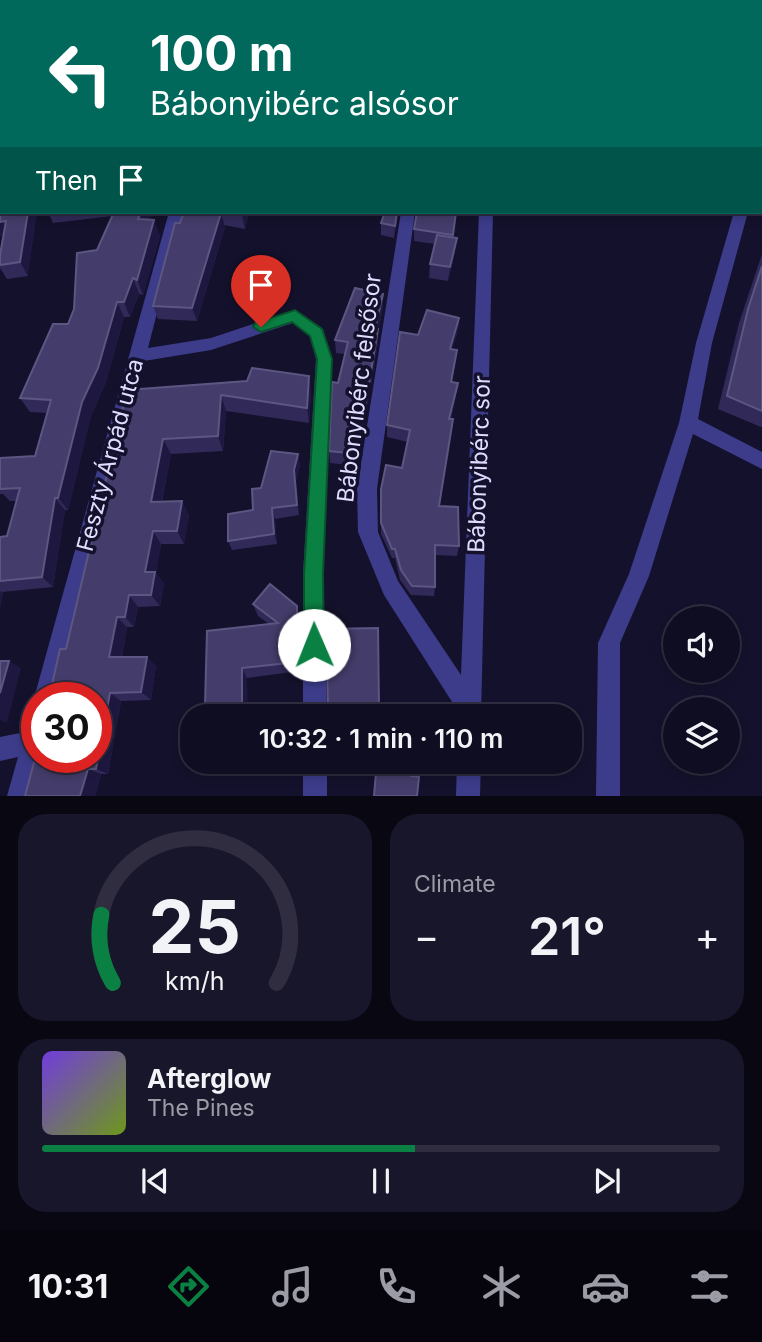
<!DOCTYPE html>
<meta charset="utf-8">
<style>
:root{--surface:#0f0d21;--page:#18162a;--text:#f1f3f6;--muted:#9b9ca5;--line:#2f2d3f;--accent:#0b8043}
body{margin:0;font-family:Inter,sans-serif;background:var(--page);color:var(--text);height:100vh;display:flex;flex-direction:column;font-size:26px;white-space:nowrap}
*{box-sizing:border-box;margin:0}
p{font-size:23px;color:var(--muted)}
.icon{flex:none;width:38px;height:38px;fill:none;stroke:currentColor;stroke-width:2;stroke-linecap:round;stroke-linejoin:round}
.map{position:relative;height:796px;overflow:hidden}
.side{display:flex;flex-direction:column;gap:18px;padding:18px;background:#080712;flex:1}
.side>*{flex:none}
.banner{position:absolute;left:0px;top:0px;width:763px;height:214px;box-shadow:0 4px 10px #0003,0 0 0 2px var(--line);background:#00695c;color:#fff;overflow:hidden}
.tools{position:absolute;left:663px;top:606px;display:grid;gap:14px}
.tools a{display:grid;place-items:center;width:77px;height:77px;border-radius:50%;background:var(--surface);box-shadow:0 4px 10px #0003,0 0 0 2px var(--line);font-size:35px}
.speed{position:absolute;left:21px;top:682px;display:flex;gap:14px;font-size:35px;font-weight:700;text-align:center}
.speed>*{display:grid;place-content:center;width:91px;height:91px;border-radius:50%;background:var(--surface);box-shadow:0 4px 10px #0003,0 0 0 2px var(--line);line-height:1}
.speed .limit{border:10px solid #d22;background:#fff;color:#111}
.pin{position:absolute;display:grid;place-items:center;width:60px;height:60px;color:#fff;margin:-72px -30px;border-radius:50% 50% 50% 0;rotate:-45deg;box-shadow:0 0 7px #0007}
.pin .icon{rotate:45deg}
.me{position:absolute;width:77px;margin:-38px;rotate:359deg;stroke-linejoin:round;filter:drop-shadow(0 0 5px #0008)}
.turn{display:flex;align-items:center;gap:24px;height:147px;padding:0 35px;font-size:32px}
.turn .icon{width:91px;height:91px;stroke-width:2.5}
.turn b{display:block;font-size:49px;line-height:60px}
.then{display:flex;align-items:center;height:66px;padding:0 35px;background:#0003;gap:14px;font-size:26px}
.big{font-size:52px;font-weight:600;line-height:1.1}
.side .widget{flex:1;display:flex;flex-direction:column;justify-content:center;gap:10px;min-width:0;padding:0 24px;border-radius:28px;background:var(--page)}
.side .dial{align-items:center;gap:0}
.dial svg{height:182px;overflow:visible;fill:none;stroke:var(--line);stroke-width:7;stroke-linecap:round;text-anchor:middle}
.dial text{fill:var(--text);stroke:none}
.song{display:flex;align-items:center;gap:21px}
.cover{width:84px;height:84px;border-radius:10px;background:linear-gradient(135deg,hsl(260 70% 55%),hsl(80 70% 35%))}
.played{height:7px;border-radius:4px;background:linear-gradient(90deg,var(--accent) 55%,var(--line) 55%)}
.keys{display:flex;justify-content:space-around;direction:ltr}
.heat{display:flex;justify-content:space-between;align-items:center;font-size:38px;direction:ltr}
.side .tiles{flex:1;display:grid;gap:18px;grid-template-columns:1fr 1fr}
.widget:last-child{grid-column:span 2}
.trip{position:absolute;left:180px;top:704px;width:402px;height:70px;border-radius:28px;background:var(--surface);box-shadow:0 4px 10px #0003,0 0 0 2px var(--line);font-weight:600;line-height:70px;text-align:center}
.dock{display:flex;height:112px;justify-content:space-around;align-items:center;background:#06050d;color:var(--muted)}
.dock .icon{width:49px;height:49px}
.dock .current{color:var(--accent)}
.dock b{font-size:32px;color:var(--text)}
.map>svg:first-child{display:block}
</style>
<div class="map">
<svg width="762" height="796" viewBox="0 0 762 796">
<rect width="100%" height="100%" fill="#14112c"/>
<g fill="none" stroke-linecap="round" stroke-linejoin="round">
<!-- minor -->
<g fill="#3c3c8b" fill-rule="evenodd">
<polygon points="559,0 569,0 558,2"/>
<polygon points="0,30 2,30 0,38"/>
<polygon points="762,132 762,143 761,143 761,132"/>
<rect x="761" y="158" width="1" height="9"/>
<polygon points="0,184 2,184 0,193"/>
<polygon points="169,212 183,212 148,348 211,338 295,310 323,329 332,359 323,574 327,716 303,716 303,574 316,359 310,336 293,323 211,350 144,361 56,698 37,698 37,706 34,698"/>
<polygon points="401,212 415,212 377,489 378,532 398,581 461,675 479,212 493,212 481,716 461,716 384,595 358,532 357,489"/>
<polygon points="734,212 748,212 712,343 698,419 762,452 762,469 693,434 649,576 620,643 620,796 596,796 598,643 629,574 679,423 696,343"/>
<polygon points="37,717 37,758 41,758 31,796 7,796 18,757 0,761 0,737 25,732 29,721"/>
<rect x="303" y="761" width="24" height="35"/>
<polygon points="457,761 481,761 480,796 456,796"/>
</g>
</g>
<!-- wall -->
<g fill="#312a59">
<rect x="0" y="143" width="2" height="38"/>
<polygon points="0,198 28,276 7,279 0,268 0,255 3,236 0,237"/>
<polygon points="48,212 152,212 149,220 160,236 143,295 139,294 130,317 124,317 106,382 91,416 68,510 65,510 53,587 2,592 3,593 0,608 0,537 7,536 16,501 10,501 3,494 0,494 0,458 35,456 48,413 30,412 20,398 68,324 97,250 112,216 53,223"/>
<polygon points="184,212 249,212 245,229 224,225 225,227 197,321 158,319 153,306"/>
<polygon points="357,212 399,212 394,238 381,235 381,223 384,215"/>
<polygon points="414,229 453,235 455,252 448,281 429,278 430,264 435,244 414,241"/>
<polygon points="762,254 762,426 761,427 718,409 739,323"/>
<polygon points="383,294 383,308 378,331 378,342 363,433 354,431 349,465 330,463 329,451 338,383 345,354 336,353 335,340"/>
<polygon points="459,318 458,331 452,349 457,350 452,382 458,383 451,419 439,506 459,546 457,556 435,555 435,587 434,596 411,595 400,580 395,558 392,558 381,534 381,489 402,468 408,442 387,437 387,425 418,335"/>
<polygon points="127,390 311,392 309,423 226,411 223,451 171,454 162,502 189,515 184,544 161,544 156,573 164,584 160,606 138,607 134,627 127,627 122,657 156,666 151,700 121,701 108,774 101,774 95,796 25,796 66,649"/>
<polygon points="298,454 300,466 296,481 299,515 275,519 277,544 232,550 228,541 253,510 261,488"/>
<polygon points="253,604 297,606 300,617 300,671 247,678 221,712 213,713 205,706 269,624 258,616"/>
<polygon points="378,628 379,714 330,715 328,708"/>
</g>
<!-- shaded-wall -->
<g fill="#1e1840">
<polygon points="2,99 2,123 1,125 0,101"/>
<polygon points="28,212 37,212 28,276 20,262"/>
<polygon points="141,212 152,212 144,235 138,219"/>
<polygon points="243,212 249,212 245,229 242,215"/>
<polygon points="397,212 399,212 394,238 395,226"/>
<polygon points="221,213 225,227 197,321 192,308"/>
<polygon points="154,220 160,236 143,295 137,280"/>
<polygon points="6,221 13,235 0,237 0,222"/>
<polygon points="457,238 455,252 448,281 450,267"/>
<polygon points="133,278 139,294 130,317 124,302"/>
<polygon points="383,294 383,308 378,331 378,342 363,433 363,420 375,329"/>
<polygon points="117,302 124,317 106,382 91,416 68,510 58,498 82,402"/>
<polygon points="459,318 458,331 448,362 450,349"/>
<polygon points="309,376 311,392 309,423 307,408"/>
<polygon points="458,383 456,396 448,431 449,419"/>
<polygon points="221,395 226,411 223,451 218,436"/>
<polygon points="353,418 354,431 349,465 348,453"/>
<polygon points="163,439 171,454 159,515 151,502"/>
<polygon points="298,454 300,466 296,481 299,515 297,505 294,470"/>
<polygon points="55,498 65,510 53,587 42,577"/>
<polygon points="182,501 189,515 184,544 177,531"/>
<polygon points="272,508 275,519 277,544 274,534"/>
<polygon points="153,531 161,544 156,573 164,584 160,606 151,595 145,572"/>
<polygon points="0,591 3,593 0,608"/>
<polygon points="129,595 138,607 134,627 125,617"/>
<polygon points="297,606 300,617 300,671 297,662"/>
<polygon points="117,617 127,627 120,666 109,657"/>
<polygon points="147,657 156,666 151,700 141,692"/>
<polygon points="9,661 21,668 7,723 0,720 0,693"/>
<polygon points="242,668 247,678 248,716 242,716"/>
<polygon points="110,693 121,701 108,774 96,769"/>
<polygon points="88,769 101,774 95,796 80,796"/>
</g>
<!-- building -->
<g fill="#443d6b" stroke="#5c5682" stroke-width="2">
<polygon points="16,0 97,0 96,2 28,2 15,1"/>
<polygon points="185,0 365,0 363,2 184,1"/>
<polygon points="2,68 2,99 0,101 0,77"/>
<rect x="0" y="143" width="2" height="21"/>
<polygon points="0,198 2,198 2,212 28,212 20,262 0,265 0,255 6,221 0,222"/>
<polygon points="114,212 141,212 138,219 154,220 137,280 133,278 124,302 117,302 98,368 82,402 58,498 55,498 42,577 0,581 0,537 7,536 20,488 0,489 0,458 35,456 51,400 20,398 53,324 68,324 74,309 77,253 97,250"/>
<polygon points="184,212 219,212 221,213 192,308 153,306 175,223 180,223"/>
<polygon points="225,212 243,212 242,215"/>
<polygon points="385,212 397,212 395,226 381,223"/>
<polygon points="417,212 456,212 453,235 414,229"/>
<polygon points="437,235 457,238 450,267 430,264"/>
<polygon points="762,266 762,411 727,396 748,309"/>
<polygon points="355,288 383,294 375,329 378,329 363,420 353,418 348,453 329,451 332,382 338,383 348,342 335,340"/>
<polygon points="427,310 459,318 450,349 457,350 451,382 458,383 449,419 453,419 439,506 458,507 459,546 435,545 435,587 412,586 401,570 395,549 392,549 381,523 381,489 386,465 402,468 410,430 387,425 400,332 418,335"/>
<polygon points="252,368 309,376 307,408 221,395 218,436 163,439 151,502 182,501 177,531 153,531 145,572 155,572 151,595 129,595 125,617 117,617 109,657 147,657 141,692 110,693 96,769 88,769 80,796 25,796 37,751 37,758 96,758 96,698 49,698 60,649 66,649 127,390 247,381"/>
<polygon points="271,451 298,454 294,470 297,505 272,508 274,534 228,541 228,514 253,510 252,489 261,488"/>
<polygon points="270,584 297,606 297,662 242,668 242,716 221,716 222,704 205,706 207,631 278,623 253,604"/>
<polygon points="378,628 379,708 328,708 326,629"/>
<polygon points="0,661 9,661 0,693"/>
<polygon points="377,761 413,761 411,776 419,777 417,796 374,796"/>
</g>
<!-- route -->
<polygon fill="#0b8043" stroke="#07532c" stroke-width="2" points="295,310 322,329 332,359 323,574 324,645 321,652 314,655 307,652 304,645 304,574 317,359 310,336 292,322 261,332 253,327 255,323"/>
<g text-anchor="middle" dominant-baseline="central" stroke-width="7" stroke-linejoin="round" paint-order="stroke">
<!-- street labels -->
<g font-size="23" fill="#dfdcff" stroke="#14112c">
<text transform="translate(359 388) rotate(-83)">Bábonyibérc felsősor</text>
<text transform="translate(110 455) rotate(-75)">Feszty Árpád utca</text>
<text transform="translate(479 464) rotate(-88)">Bábonyibérc sor</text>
</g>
</g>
</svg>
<div class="tools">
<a><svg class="icon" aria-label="sound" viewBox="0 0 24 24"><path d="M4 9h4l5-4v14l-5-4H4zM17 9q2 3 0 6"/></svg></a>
<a><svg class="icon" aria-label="layers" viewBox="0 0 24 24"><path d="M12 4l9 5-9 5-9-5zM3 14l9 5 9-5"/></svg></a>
</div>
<div class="speed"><div class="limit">30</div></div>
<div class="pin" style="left:261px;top:327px;background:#d93025"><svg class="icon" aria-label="arrive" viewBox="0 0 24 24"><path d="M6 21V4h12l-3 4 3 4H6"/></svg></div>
<svg class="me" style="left:314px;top:645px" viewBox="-20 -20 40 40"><circle r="19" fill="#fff"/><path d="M0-13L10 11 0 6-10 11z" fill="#0b8043"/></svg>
<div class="trip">10:32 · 1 min · 110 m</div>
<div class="banner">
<div class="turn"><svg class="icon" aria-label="left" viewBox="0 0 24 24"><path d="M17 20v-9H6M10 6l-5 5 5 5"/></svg><div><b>100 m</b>Bábonyibérc alsósor</div></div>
<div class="then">Then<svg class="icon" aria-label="arrive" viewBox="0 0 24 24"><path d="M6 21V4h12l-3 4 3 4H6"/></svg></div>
</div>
</div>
<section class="side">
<div class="tiles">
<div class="widget dial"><svg viewBox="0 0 100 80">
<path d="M14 69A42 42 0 1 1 86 69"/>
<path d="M14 69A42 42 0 0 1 9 39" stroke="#0b8043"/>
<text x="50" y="56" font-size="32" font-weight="700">25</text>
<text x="50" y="72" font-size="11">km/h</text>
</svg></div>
<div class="widget"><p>Climate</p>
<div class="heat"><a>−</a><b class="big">21°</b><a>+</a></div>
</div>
<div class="widget">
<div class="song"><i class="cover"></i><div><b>Afterglow</b><p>The Pines</p></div></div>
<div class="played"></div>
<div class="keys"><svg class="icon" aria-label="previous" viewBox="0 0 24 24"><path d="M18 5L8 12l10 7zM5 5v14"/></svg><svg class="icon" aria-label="pause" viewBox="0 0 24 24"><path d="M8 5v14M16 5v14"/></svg><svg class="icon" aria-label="next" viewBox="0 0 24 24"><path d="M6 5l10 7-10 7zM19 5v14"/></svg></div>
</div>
</div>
</section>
<nav class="dock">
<b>10:31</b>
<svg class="icon current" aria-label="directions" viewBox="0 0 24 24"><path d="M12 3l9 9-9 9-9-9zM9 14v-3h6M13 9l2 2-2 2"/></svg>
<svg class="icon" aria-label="music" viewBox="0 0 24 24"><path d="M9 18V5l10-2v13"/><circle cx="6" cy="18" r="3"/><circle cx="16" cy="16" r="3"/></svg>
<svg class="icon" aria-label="phone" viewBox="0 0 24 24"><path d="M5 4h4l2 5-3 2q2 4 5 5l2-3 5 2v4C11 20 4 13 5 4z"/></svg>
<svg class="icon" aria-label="climate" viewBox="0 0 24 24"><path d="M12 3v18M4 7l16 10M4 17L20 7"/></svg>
<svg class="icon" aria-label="car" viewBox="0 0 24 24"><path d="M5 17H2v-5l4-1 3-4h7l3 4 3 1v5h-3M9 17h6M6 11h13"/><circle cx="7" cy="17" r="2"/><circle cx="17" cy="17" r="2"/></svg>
<svg class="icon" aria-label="filters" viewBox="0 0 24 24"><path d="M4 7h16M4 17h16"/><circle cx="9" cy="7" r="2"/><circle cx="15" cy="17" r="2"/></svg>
</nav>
